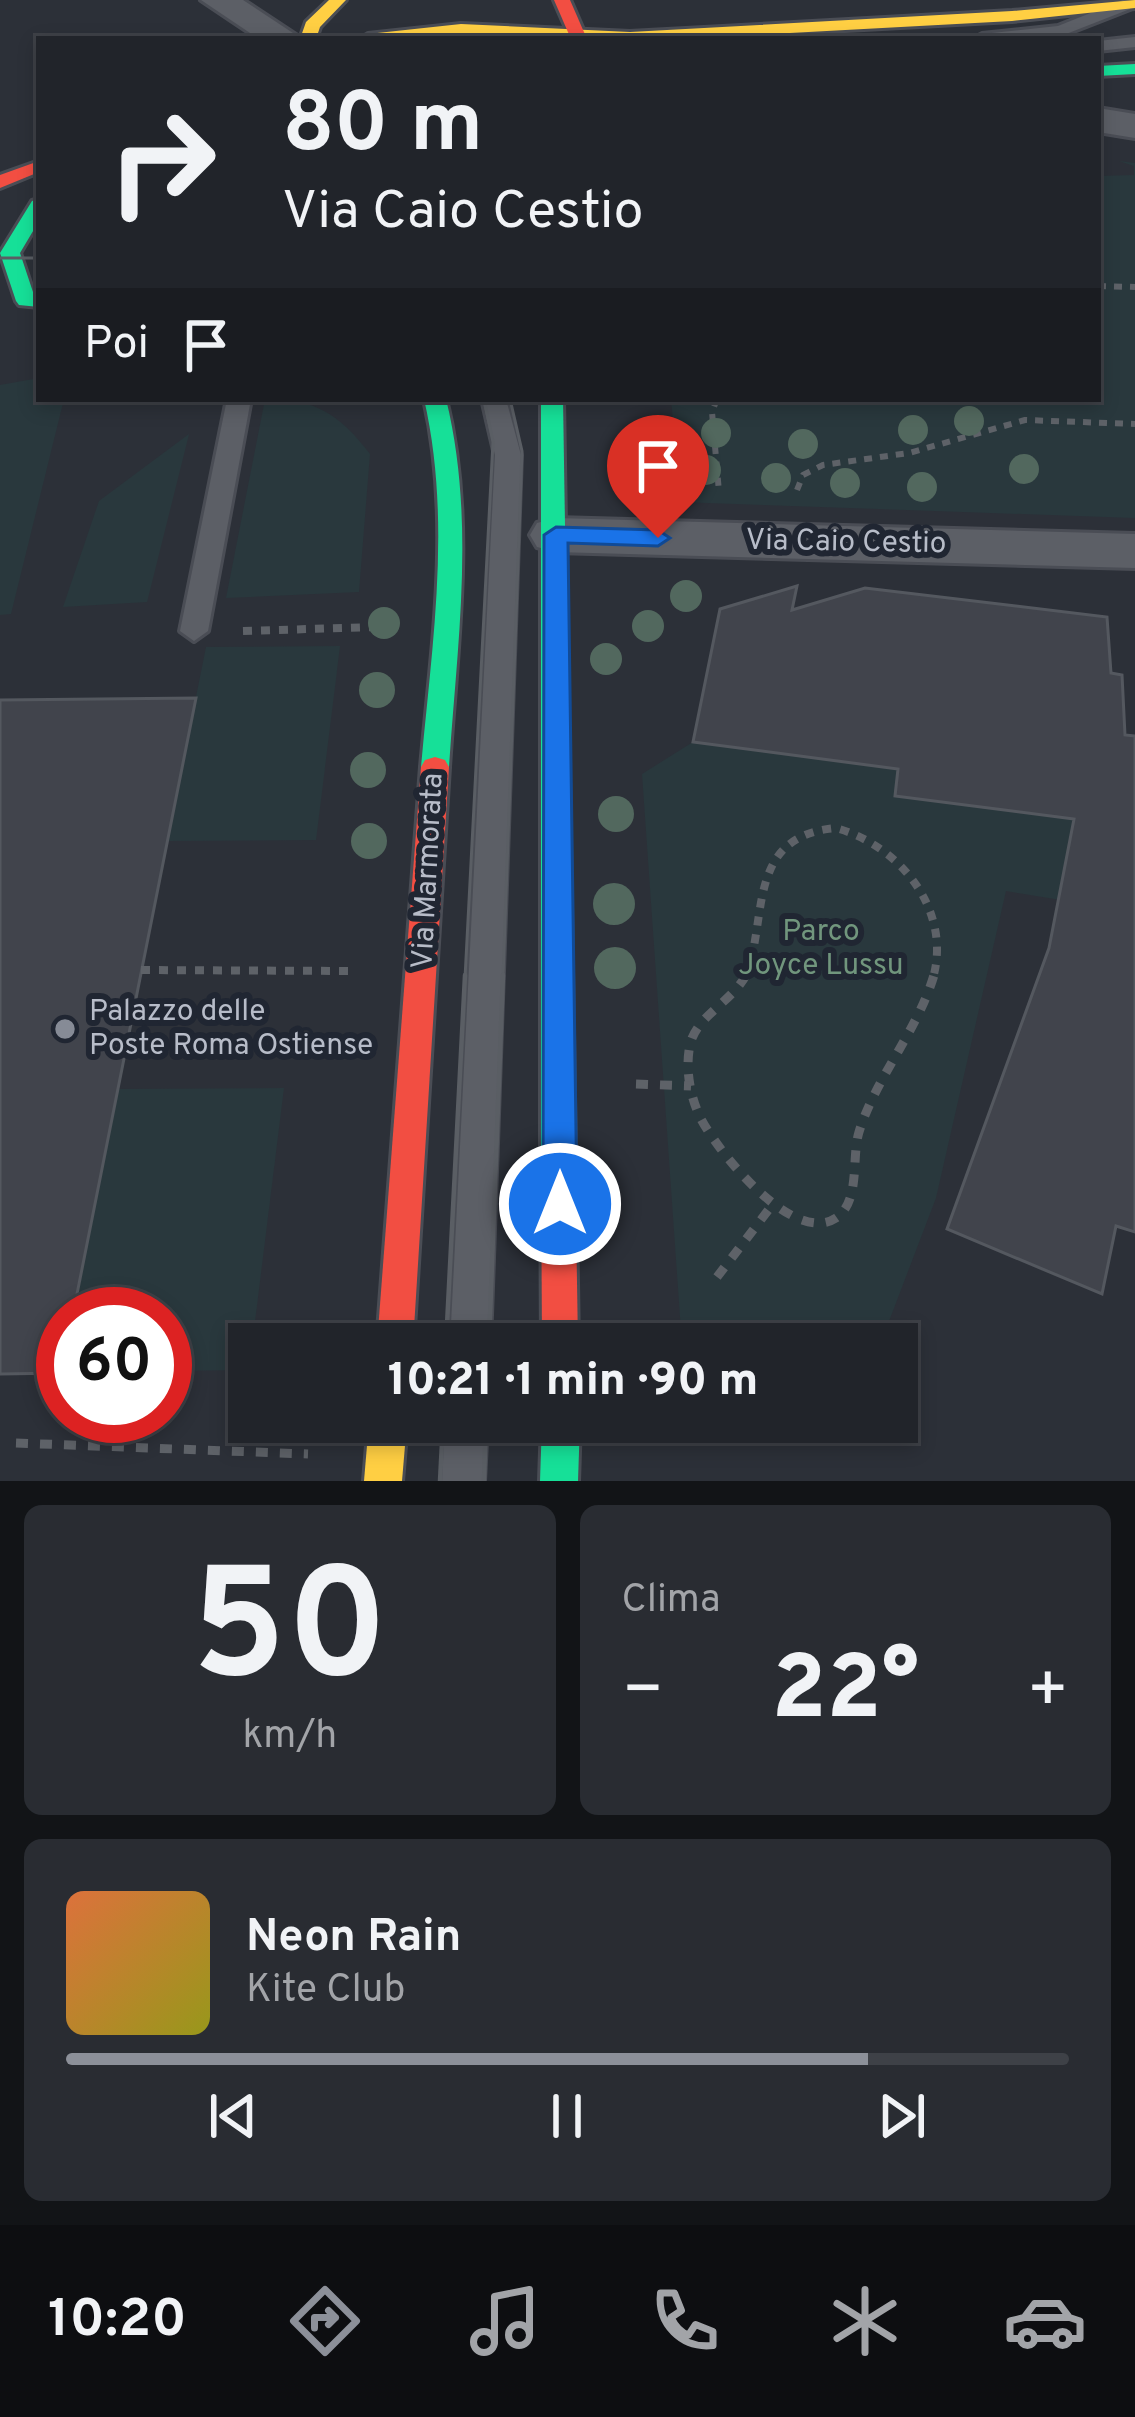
<!DOCTYPE html>
<html lang="it">
<meta charset="utf-8">
<style>
:root{--surface:#21242a;--page:#292c32;--text:#f1f3f6;--muted:#a2a4a8;--line:#3e4147;--accent:#8c9099}
body{margin:0;font-family:Overpass,sans-serif;background:var(--page);color:var(--text);height:100vh;display:flex;flex-direction:column;font-size:45px;white-space:nowrap}
*{box-sizing:border-box;margin:0}
p{font-size:39px;color:var(--muted)}
.icon{flex:none;width:66px;height:66px;fill:none;stroke:currentColor;stroke-width:2;stroke-linecap:round;stroke-linejoin:round}
.map{position:relative;height:1481px;overflow:hidden}
.panel{display:flex;flex-direction:column;gap:24px;padding:24px;background:#121417;flex:1}
.panel>*{flex:none}
.banner{position:absolute;left:36px;top:36px;width:1065px;height:366px;border-radius:0px;box-shadow:0 6px 18px #0003,0 0 0 3px var(--line);background:#21242a;color:var(--text);overflow:hidden}
.speed{position:absolute;left:36px;top:1287px;display:flex;gap:24px;font-size:60px;font-weight:700;text-align:center}
.speed>*{display:grid;place-content:center;width:156px;height:156px;border-radius:50%;background:var(--surface);box-shadow:0 6px 18px #0003,0 0 0 3px var(--line);line-height:1}
.speed .limit{border:18px solid #d22;background:#fff;color:#111}
.pin{position:absolute;display:grid;place-items:center;width:102px;height:102px;color:#fff;margin:-123px -51px;border-radius:50% 50% 50% 0;rotate:-45deg;box-shadow:0 0 12px #0007}
.pin .icon{rotate:45deg}
.me{position:absolute;width:132px;margin:-66px;rotate:0deg;stroke-linejoin:round;filter:drop-shadow(0 0 9px #0008)}
.turn{display:flex;align-items:center;gap:42px;height:252px;padding:0 48px;font-size:54px}
.turn .icon{width:156px;height:156px;stroke-width:2.5}
.turn b{display:block;font-size:84px;line-height:102px}
.then{display:flex;align-items:center;height:114px;padding:0 48px;background:#0003;gap:24px;font-size:45px}
.big{font-size:90px;font-weight:800;line-height:1.1}
.panel .card{flex:1;display:flex;flex-direction:column;justify-content:center;gap:18px;min-width:0;padding:0 42px;border-radius:18px;background:var(--page)}
.panel .dial{align-items:center;gap:0}
.dial b{font-size:156px;line-height:1}
.song{display:flex;align-items:center;gap:36px}
.cover{width:144px;height:144px;border-radius:18px;background:linear-gradient(135deg,hsl(20 70% 55%),hsl(60 70% 35%))}
.played{height:12px;border-radius:6px;background:linear-gradient(90deg,var(--accent) 80%,var(--line) 80%)}
.keys{display:flex;justify-content:space-around;direction:ltr}
.heat{display:flex;justify-content:space-between;align-items:center;font-size:66px;direction:ltr}
.panel .tiles{flex:1;display:grid;gap:24px;grid-template-columns:1fr 1fr}
.card:last-child{grid-column:span 2}
.trip{position:absolute;left:228px;top:1323px;width:690px;height:120px;border-radius:0px;background:var(--surface);box-shadow:0 6px 18px #0003,0 0 0 3px var(--line);font-weight:800;line-height:120px;text-align:center}
.dock{display:flex;height:192px;justify-content:space-around;align-items:center;background:#0d0e11;color:var(--muted)}
.dock .icon{width:84px;height:84px}
.dock .selected{color:var(--accent)}
.dock b{font-size:54px;color:var(--text)}
.map>svg:first-child{display:block}
</style>
<div class="map">
<svg width="1135" height="1481" viewBox="0 0 1135 1481">
<rect width="100%" height="100%" fill="#2c3038"/>
<!-- green -->
<g fill="#29383d">
<polygon points="1119,161 1135,163 1135,518 680,502 671,399 1098,399 1098,176 1134,175 1134,166"/>
<polygon points="39,378 39,399 64,399 11,614 0,615 0,385"/>
<path d="M265 399C316 399 339 414 370 454L359 592 226 598Z"/>
<polygon points="189,434 147,602 63,607 99,501"/>
<polygon points="340,646 316,840 167,841 206,647"/>
<polygon points="693,742 898,769 896,796 1135,828 1061,900 1006,891 936,1198 883,1337 681,1331 642,774"/>
<polygon points="284,1088 249,1370 165,1371 165,1314 73,1314 117,1089"/>
</g>
<!-- building -->
<g fill="#41444c" stroke="#54585f" stroke-width="3">
<polygon points="797,586 792,610 865,588 1107,617 1111,673 1122,675 1125,735 1135,736 1135,1232 1116,1226 1102,1294 947,1229 1049,948 1074,819 895,796 898,769 693,742 720,609"/>
<polygon points="196,698 73,1314 63,1314 63,1373 0,1374 0,700"/>
</g>
<g fill="none" stroke-linecap="round" stroke-linejoin="round">
<!-- lane casing -->
<g stroke="#4a4d55" stroke-width="6">
<g id="lane">
<polygon points="1123,0 1130,1 1130,9 1061,36 973,39 982,34 1058,26"/>
<polygon points="1135,37 1135,47 1098,51 1098,41"/>
<polygon points="227,399 251,399 208,631 194,641 180,631"/>
<polygon points="482,399 506,399 521,455 490,1344 450,1344 495,455"/>
<polygon points="445,1422 487,1422 484,1481 442,1481"/>
</g>
</g>
<!-- street casing -->
<g stroke="#4a4d55" stroke-width="6">
<g id="street">
<polygon points="201,0 243,0 302,39 259,39"/>
<polygon points="1098,108 1135,114 1135,138 1098,132"/>
<polygon points="556,518 1135,534 1135,568 556,552 537,547 530,535 537,523"/>
</g>
</g>
<!-- fast casing -->
<g stroke="#4a4d55" stroke-width="6">
<g id="fast">
<polygon points="1135,64 1135,74 1098,76 1098,66"/>
<polygon points="39,199 39,221 20,253 34,295 39,295 39,307 19,305 16,301 0,253 32,201"/>
<path d="M424 399H446C476 521 457 644 449 767L445 774H425L421 767C432 644 452 521 424 399Z"/>
<polygon points="541,399 563,399 575,1159 570,1170 558,1174 546,1170 541,1159"/>
<polygon points="542,1422 580,1422 578,1481 540,1481"/>
</g>
</g>
<!-- slow casing -->
<g stroke="#4a4d55" stroke-width="6">
<g id="slow">
<polygon points="329,0 346,0 320,27 316,39 300,39 306,22"/>
<polygon points="1135,0 1135,8 1012,21 681,39 461,34 360,39 368,34 461,24 630,32 1012,11"/>
<polygon points="369,1422 407,1422 402,1481 364,1481"/>
</g>
</g>
<!-- jam casing -->
<g stroke="#4a4d55" stroke-width="6">
<g id="jam">
<polygon points="554,0 570,0 587,39 571,39"/>
<polygon points="39,161 39,172 0,188 0,175"/>
<polygon points="435,757 445,760 449,767 413,1344 377,1344 421,767 425,760"/>
<polygon points="558,1144 570,1148 575,1159 578,1344 542,1344 541,1159 546,1148"/>
</g>
</g>
<!-- path-far2 -->
<g stroke="#5e6268" stroke-width="6" stroke-dasharray="8 8" stroke-linecap="butt">
<polyline points="1098,286 1135,287"/>
<polyline points="717,399 712,412 719,492"/>
<polyline points="797,490 803,475 823,465 909,453 1025,420 1135,424"/>
</g>
<!-- path-far1 -->
<g stroke="#5e6268" stroke-width="8" stroke-dasharray="9 9" stroke-linecap="butt">
<polyline points="243,631 377,627"/>
<polyline points="141,970 351,971"/>
<path d="M745 978C769 921 744 836 836 828 901 846 952 911 933 978"/>
</g>
<!-- path -->
<g stroke="#5e6268" stroke-width="9" stroke-dasharray="12 12" stroke-linecap="butt">
<path d="M746 975C732 1002 696 1016 690 1045 685 1068 690 1096 700 1117 717 1151 793 1246 836 1218 861 1201 851 1158 859 1132 876 1077 917 1032 934 975"/>
<polyline points="636,1084 691,1086"/>
<polyline points="717,1277 773,1204"/>
<polyline points="16,1443 308,1454"/>
</g>
<!-- lane -->
<use href="#lane" fill="#5c5f66" fill-rule="evenodd"/>
<!-- street -->
<use href="#street" fill="#5c5f66" fill-rule="evenodd"/>
<!-- fast -->
<use href="#fast" fill="#16e098" fill-rule="evenodd"/>
<!-- slow -->
<use href="#slow" fill="#ffcf43" fill-rule="evenodd"/>
<!-- jam -->
<use href="#jam" fill="#f24e42" fill-rule="evenodd"/>
<!-- tram-far1 -->
<g stroke="#5a5e64" stroke-width="3">
<polyline points="0,258 39,258"/>
<polyline points="465,978 493,442 484,399"/>
<polyline points="503,978 522,451 510,399"/>
</g>
<!-- tram -->
<g stroke="#5a5e64" stroke-width="4.5">
<polyline points="446,1344 465,975"/>
<polyline points="489,1344 503,975"/>
<polyline points="440,1481 443,1422"/>
<polyline points="484,1481 486,1422"/>
</g>
</g>
<!-- trees -->
<g fill="#52685e">
<circle cx="969" cy="421" r="15"/>
<circle cx="913" cy="430" r="15"/>
<circle cx="716" cy="433" r="15"/>
<circle cx="803" cy="444" r="15"/>
<circle cx="1024" cy="469" r="15"/>
<circle cx="706" cy="470" r="15"/>
<circle cx="776" cy="478" r="15"/>
<circle cx="845" cy="483" r="15"/>
<circle cx="922" cy="487" r="15"/>
<circle cx="686" cy="596" r="16"/>
<circle cx="384" cy="623" r="16"/>
<circle cx="648" cy="626" r="16"/>
<circle cx="606" cy="659" r="16"/>
<circle cx="377" cy="690" r="18"/>
<circle cx="368" cy="770" r="18"/>
<circle cx="616" cy="814" r="18"/>
<circle cx="369" cy="841" r="18"/>
<circle cx="614" cy="904" r="21"/>
<circle cx="615" cy="968" r="21"/>
</g>
<!-- route -->
<polygon fill="#1a73e8" stroke="#114b97" stroke-width="3" points="556,527 658,530 670,538 658,546 568,543 577,1204 572,1216 560,1220 548,1216 543,1204 544,535"/>
<!-- markers -->
<circle fill="#868b96" stroke="#202632" stroke-width="4.5" cx="65" cy="1029" r="12"/>
<g text-anchor="middle" dominant-baseline="central" stroke-width="12" stroke-linejoin="round" paint-order="stroke">
<!-- street labels -->
<g font-size="30" fill="#b7bcc8" stroke="#202632">
<text transform="translate(846 543) rotate(1)">Via Caio Cestio</text>
<text transform="translate(429 871) rotate(-87)">Via Marmorata</text>
</g>
<!-- park labels -->
<g font-size="30" fill="#71967d" stroke="#202632">
<text x="821" y="932">Parco<tspan x="821" dy="34">Joyce Lussu</tspan></text>
</g>
<!-- poi labels -->
<g font-size="30" fill="#b7bcc8" stroke="#202632" text-anchor="start">
<text x="89" y="1012">Palazzo delle<tspan x="89" dy="34">Poste Roma Ostiense</tspan></text>
</g>
</g>
</svg>
<div class="speed"><div class="limit">60</div></div>
<div class="pin" style="left:658px;top:538px;background:#d93025"><svg class="icon" aria-label="arrive" viewBox="0 0 24 24"><path d="M6 21V4h12l-3 4 3 4H6"/></svg></div>
<svg class="me" style="left:560px;top:1204px" viewBox="-20 -20 40 40"><circle r="17" fill="#1a73e8" stroke="#fff" stroke-width="3"/><path d="M0-11L8 9 0 5-8 9z" fill="#fff"/></svg>
<div class="trip">10:21 · 1 min · 90 m</div>
<div class="banner">
<div class="turn"><svg class="icon" aria-label="right" viewBox="0 0 24 24"><path d="M7 20v-9h11M14 6l5 5-5 5"/></svg><div><b>80 m</b>Via Caio Cestio</div></div>
<div class="then">Poi<svg class="icon" aria-label="arrive" viewBox="0 0 24 24"><path d="M6 21V4h12l-3 4 3 4H6"/></svg></div>
</div>
</div>
<section class="panel">
<div class="tiles">
<div class="card dial"><b>50</b><p>km/h</p></div>
<div class="card"><p>Clima</p>
<div class="heat"><a>−</a><b class="big">22°</b><a>+</a></div>
</div>
<div class="card">
<div class="song"><i class="cover"></i><div><b>Neon Rain</b><p>Kite Club</p></div></div>
<div class="played"></div>
<div class="keys"><svg class="icon" aria-label="previous" viewBox="0 0 24 24"><path d="M18 5L8 12l10 7zM5 5v14"/></svg><svg class="icon" aria-label="pause" viewBox="0 0 24 24"><path d="M8 5v14M16 5v14"/></svg><svg class="icon" aria-label="next" viewBox="0 0 24 24"><path d="M6 5l10 7-10 7zM19 5v14"/></svg></div>
</div>
</div>
</section>
<nav class="dock">
<b>10:20</b>
<svg class="icon selected" aria-label="directions" viewBox="0 0 24 24"><path d="M12 3l9 9-9 9-9-9zM9 14v-3h6M13 9l2 2-2 2"/></svg>
<svg class="icon" aria-label="music" viewBox="0 0 24 24"><path d="M9 18V5l10-2v13"/><circle cx="6" cy="18" r="3"/><circle cx="16" cy="16" r="3"/></svg>
<svg class="icon" aria-label="phone" viewBox="0 0 24 24"><path d="M5 4h4l2 5-3 2q2 4 5 5l2-3 5 2v4C11 20 4 13 5 4z"/></svg>
<svg class="icon" aria-label="climate" viewBox="0 0 24 24"><path d="M12 3v18M4 7l16 10M4 17L20 7"/></svg>
<svg class="icon" aria-label="car" viewBox="0 0 24 24"><path d="M5 17H2v-5l4-1 3-4h7l3 4 3 1v5h-3M9 17h6M6 11h13"/><circle cx="7" cy="17" r="2"/><circle cx="17" cy="17" r="2"/></svg>
</nav>
